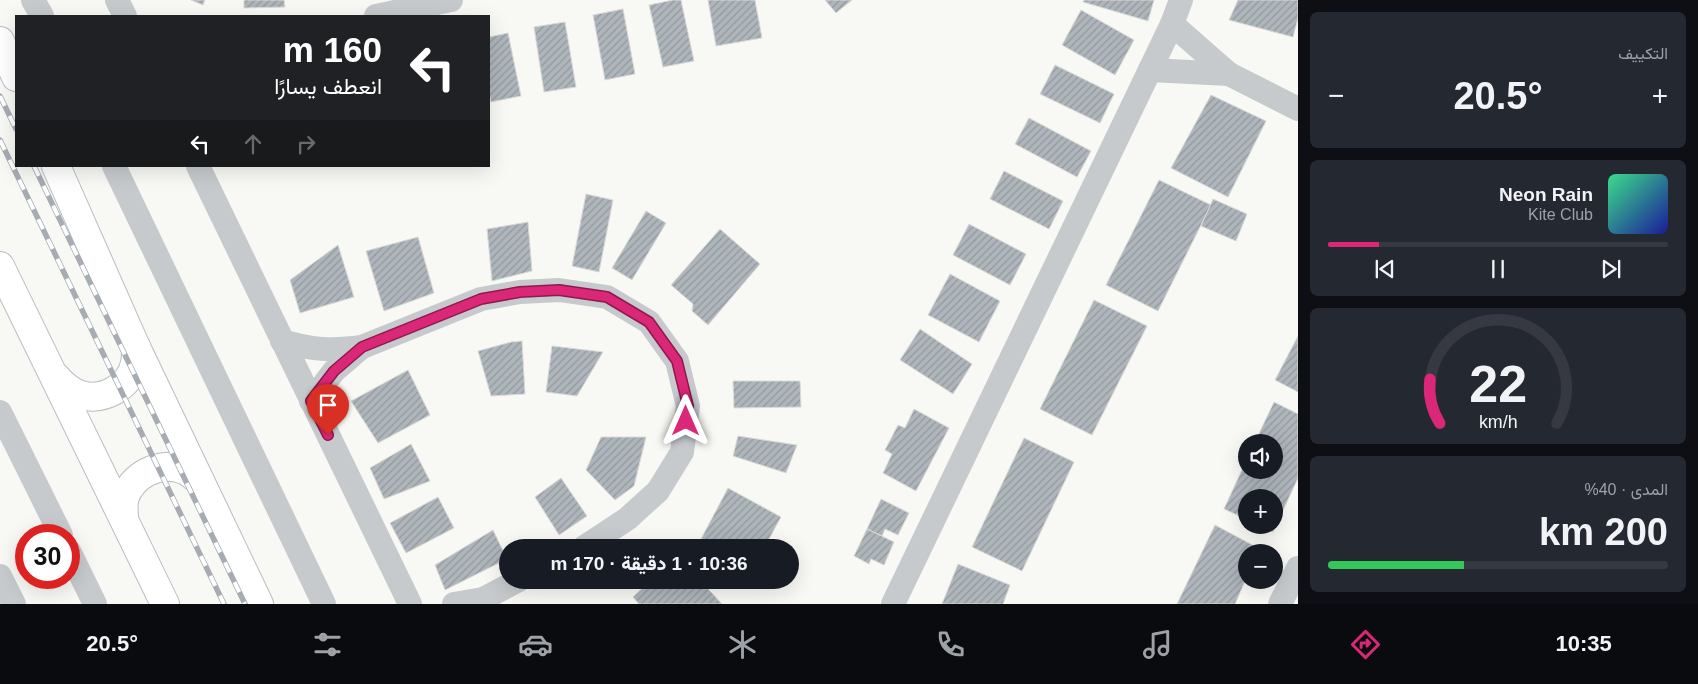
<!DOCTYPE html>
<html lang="ar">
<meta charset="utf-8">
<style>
:root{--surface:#171b24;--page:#242831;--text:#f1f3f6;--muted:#9ea1a6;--line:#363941;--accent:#db2777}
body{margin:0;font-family:Arial,Vazirmatn,sans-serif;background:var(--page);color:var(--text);direction:rtl;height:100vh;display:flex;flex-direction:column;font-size:19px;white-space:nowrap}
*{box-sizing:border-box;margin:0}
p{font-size:16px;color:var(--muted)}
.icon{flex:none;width:28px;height:28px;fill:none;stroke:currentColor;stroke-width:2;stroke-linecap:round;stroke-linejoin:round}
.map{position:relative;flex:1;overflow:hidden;direction:ltr}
.panel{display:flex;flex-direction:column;gap:12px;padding:12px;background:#0d0f14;width:400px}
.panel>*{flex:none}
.top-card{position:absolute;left:15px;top:15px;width:475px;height:152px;border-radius:0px;box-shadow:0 5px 20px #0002;direction:rtl;background:#202124;color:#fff;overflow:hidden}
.buttons{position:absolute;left:1238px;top:434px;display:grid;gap:10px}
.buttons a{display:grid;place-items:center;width:45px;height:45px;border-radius:50%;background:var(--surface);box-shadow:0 5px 20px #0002;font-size:25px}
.speed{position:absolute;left:15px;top:524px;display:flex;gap:10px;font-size:25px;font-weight:700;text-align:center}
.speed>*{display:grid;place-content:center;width:65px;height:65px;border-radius:50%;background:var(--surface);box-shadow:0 5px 20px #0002;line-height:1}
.speed .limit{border:8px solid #d22;background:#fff;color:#111}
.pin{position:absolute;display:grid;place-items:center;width:42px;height:42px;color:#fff;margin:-51px -21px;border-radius:50% 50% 50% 0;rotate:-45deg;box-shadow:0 0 5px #0007}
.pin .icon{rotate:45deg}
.me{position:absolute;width:55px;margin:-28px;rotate:0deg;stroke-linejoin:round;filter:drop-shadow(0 0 4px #0008)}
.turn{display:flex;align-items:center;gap:18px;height:105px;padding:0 25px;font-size:22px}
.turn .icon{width:65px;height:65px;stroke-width:2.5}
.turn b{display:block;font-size:35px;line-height:42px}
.lanes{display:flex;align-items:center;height:48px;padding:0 25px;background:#0003;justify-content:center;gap:25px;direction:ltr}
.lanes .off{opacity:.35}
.big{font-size:38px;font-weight:800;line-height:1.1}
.panel .widget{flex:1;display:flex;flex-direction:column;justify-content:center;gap:8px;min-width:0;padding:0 18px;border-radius:8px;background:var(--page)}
.panel .dial{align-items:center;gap:0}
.dial svg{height:130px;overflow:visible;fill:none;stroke:var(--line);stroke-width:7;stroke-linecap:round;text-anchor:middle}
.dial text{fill:var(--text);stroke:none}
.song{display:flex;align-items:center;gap:15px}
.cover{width:60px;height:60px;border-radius:8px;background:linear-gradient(135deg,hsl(150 70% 55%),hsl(240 70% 35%))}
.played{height:5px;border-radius:2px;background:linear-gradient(90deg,var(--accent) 15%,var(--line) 15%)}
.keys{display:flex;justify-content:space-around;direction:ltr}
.heat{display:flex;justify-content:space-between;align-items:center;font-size:28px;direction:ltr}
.charge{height:8px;border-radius:4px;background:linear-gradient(90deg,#34c759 40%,var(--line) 0)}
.trip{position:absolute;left:499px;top:539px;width:300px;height:50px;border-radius:25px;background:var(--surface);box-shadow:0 5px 20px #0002;font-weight:800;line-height:50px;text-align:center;direction:rtl}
.tabs{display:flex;height:80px;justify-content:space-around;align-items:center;background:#090b0e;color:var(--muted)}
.tabs .icon{width:35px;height:35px}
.tabs .selected{color:var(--accent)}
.tabs b{font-size:22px;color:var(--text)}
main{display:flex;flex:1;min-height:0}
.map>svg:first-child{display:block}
</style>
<main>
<section class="panel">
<div class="widget"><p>التكييف</p>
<div class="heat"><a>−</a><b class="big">20.5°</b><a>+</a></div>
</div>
<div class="widget">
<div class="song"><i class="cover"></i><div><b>Neon Rain</b><p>Kite Club</p></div></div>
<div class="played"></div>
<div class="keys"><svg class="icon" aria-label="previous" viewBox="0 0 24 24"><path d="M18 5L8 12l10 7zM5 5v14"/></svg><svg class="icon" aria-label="pause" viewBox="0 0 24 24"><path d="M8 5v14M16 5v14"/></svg><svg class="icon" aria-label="next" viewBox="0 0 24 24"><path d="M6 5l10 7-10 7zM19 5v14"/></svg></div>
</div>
<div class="widget dial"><svg viewBox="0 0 100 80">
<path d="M14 69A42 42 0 1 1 86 69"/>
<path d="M14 69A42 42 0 0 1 8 42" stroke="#db2777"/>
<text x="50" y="56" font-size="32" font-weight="700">22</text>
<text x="50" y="72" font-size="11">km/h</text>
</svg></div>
<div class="widget"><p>المدى · 40%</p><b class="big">200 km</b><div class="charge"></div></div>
</section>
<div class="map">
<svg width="1298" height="604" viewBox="0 0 1298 604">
<defs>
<pattern id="building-hatch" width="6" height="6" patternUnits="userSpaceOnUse" patternTransform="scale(1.25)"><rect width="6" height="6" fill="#aeb6bc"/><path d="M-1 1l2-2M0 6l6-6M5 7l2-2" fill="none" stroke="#91999f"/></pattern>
</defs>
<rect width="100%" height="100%" fill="#f8f8f5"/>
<!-- building -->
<g fill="url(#building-hatch)" stroke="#dadad7">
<polygon points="191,0 205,0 203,5"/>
<polygon points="244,0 284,0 285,7 244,8"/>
<polygon points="673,0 681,0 694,61 663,67 649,5"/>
<polygon points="708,0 755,0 762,38 716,46"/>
<polygon points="825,0 852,0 836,13"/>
<polygon points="1084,0 1154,0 1148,21 1083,2"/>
<polygon points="1238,0 1298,0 1298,18 1293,37 1229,20"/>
<polygon points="623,9 635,74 605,80 593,15"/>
<polygon points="1081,10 1134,40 1115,75 1062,45"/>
<polygon points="565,22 576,87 544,92 534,27"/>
<polygon points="508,33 521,96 491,102 489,93 489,37"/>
<polygon points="1055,65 1114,94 1100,123 1040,94"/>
<polygon points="1211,95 1266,121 1228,197 1171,168"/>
<polygon points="1029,118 1091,151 1077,177 1015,144"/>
<polygon points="1004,171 1063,201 1049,229 990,199"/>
<polygon points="1159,180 1211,205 1158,311 1106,285"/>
<polygon points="586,194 613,200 599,272 572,266"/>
<polygon points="1213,199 1247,214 1236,241 1201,226"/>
<polygon points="646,211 666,223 632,280 612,268"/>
<polygon points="528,222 532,271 492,281 487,229"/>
<polygon points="969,224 1026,254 1010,285 953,255"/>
<polygon points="720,229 760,264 708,325 692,311 693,304 671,285"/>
<polygon points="418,237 434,293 384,311 366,251"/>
<polygon points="338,245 354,297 300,313 290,280"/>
<polygon points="950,274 1000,301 979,342 928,315"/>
<polygon points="1094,300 1147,326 1092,435 1040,409"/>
<polygon points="920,329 972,364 953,394 900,360"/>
<polygon points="1298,336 1298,392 1275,380"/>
<polygon points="522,341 525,394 491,396 478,351 511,342"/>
<polygon points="552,346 603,352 577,396 546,392"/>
<polygon points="408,370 430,415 378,443 351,401"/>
<polygon points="733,381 800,381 801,407 734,408"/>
<polygon points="1274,402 1298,414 1298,478 1273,532 1259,525 1274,525 1274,498 1246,498 1246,519 1224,509 1246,461 1246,470 1274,470 1274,442 1255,442"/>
<polygon points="914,409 949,428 916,491 883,473 892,454 885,450 898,425 905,428"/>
<polygon points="738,436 797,445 786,473 733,456"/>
<polygon points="601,437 646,437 634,486 615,500 586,470"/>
<polygon points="1024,438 1074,462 1022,571 972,547"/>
<polygon points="411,444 430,481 384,499 370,468"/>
<polygon points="561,478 587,516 559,535 535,497"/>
<polygon points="728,488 781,517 764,548 717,548 701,539"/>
<polygon points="438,497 454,528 406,553 390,523"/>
<polygon points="881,499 909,513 898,535 885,529 882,536 867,529"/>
<polygon points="1215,525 1260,549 1258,552 1246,552 1246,579 1235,604 1177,604"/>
<polygon points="867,529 894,542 884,565 871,559 869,564 854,556"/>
<polygon points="493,530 507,559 445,590 435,565"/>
<polygon points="958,564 1010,585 1003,604 942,604"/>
<polygon points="651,580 700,580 722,604 639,604 633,597"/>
</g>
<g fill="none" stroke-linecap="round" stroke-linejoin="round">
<!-- major casing -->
<g stroke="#b9bdc1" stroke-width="30">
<g id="major">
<polyline points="0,41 16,77"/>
<polyline points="56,166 136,347 259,604"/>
<polyline points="0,266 165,604"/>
<path d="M56 377C63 385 70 392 81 395 103 402 131 386 135 363 136 358 136 352 136 347"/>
<path d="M124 519C124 513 123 505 124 500 131 475 160 460 184 470 190 472 195 478 200 481"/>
</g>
</g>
<!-- minor -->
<g stroke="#c6cacd" stroke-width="24">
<polyline points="33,0 42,16"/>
<polyline points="117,0 125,16"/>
<polyline points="376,16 451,0"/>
<polyline points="1172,24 1229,74 1298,109"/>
<polyline points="1150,70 1229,74"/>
<polyline points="114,166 324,604"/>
<polyline points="198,166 410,604"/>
<path d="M282 341C311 350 332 351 362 347L481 299 520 292 559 290 607 297 649 322 677 361 688 406 682 452 658 491 627 519 583 548"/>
<polyline points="311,401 334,371 362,347"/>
<polyline points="0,412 61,535"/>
<polyline points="69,551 95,604"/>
<polyline points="0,576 14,604"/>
<polyline points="454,604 483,599"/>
<polyline points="476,604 483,599 519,580"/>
<polyline points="893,604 1172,24 1181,0"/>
<polyline points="1280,604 1298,568"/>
</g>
<!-- major -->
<use href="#major" stroke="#fff" stroke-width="28"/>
<!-- rail casing -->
<g stroke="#a6acb2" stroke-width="5.5">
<g id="rail">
<polyline points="0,96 16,129"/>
<polyline points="0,140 224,604"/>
<polyline points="34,166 245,604"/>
</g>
</g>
<!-- rail -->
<use href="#rail" stroke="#fff" stroke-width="4" stroke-dasharray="11" stroke-linecap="butt"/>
</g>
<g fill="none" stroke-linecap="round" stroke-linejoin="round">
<!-- route casing -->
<g stroke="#8e194d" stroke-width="12">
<polyline id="route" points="328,435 311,401 334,371 362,347 481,299 520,292 559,290 607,297 649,322 677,361 688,406 686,421"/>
</g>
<!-- route -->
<use href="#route" stroke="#db2777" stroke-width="9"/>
</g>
</svg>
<div class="buttons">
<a><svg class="icon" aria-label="sound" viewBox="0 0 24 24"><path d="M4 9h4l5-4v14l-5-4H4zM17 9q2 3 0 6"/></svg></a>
<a>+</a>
<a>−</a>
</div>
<div class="speed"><div class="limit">30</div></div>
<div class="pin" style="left:328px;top:435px;background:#d93025"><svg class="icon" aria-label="arrive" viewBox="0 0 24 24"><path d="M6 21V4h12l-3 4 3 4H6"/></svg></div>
<svg class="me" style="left:686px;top:421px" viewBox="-20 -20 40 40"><path d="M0-17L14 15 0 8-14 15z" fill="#db2777" stroke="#fff" stroke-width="4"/></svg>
<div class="trip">10:36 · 1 دقيقة · 170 m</div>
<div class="top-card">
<div class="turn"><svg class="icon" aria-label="left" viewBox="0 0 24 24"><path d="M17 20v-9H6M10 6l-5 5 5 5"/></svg><div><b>160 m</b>انعطف يسارًا</div></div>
<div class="lanes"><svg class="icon" aria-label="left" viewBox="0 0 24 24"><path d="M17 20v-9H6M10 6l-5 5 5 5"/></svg><svg class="icon off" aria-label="ahead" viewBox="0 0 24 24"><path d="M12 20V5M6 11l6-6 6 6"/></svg><svg class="icon off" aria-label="right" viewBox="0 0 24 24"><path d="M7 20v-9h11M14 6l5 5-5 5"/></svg></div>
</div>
</div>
</main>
<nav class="tabs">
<b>10:35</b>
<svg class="icon selected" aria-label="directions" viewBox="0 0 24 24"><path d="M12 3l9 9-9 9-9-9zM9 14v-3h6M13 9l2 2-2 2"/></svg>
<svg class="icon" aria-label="music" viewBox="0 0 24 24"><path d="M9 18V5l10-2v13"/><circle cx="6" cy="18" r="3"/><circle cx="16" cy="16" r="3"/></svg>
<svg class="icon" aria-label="phone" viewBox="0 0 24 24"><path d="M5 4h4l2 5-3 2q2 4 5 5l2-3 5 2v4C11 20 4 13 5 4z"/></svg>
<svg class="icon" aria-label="climate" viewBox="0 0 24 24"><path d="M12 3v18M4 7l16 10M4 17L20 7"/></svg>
<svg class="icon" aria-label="car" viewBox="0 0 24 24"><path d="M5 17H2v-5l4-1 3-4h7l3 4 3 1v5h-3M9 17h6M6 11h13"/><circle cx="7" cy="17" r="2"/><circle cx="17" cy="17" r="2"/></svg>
<svg class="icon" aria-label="filters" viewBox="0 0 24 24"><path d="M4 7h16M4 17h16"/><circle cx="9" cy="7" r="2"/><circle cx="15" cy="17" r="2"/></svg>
<b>20.5°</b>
</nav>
